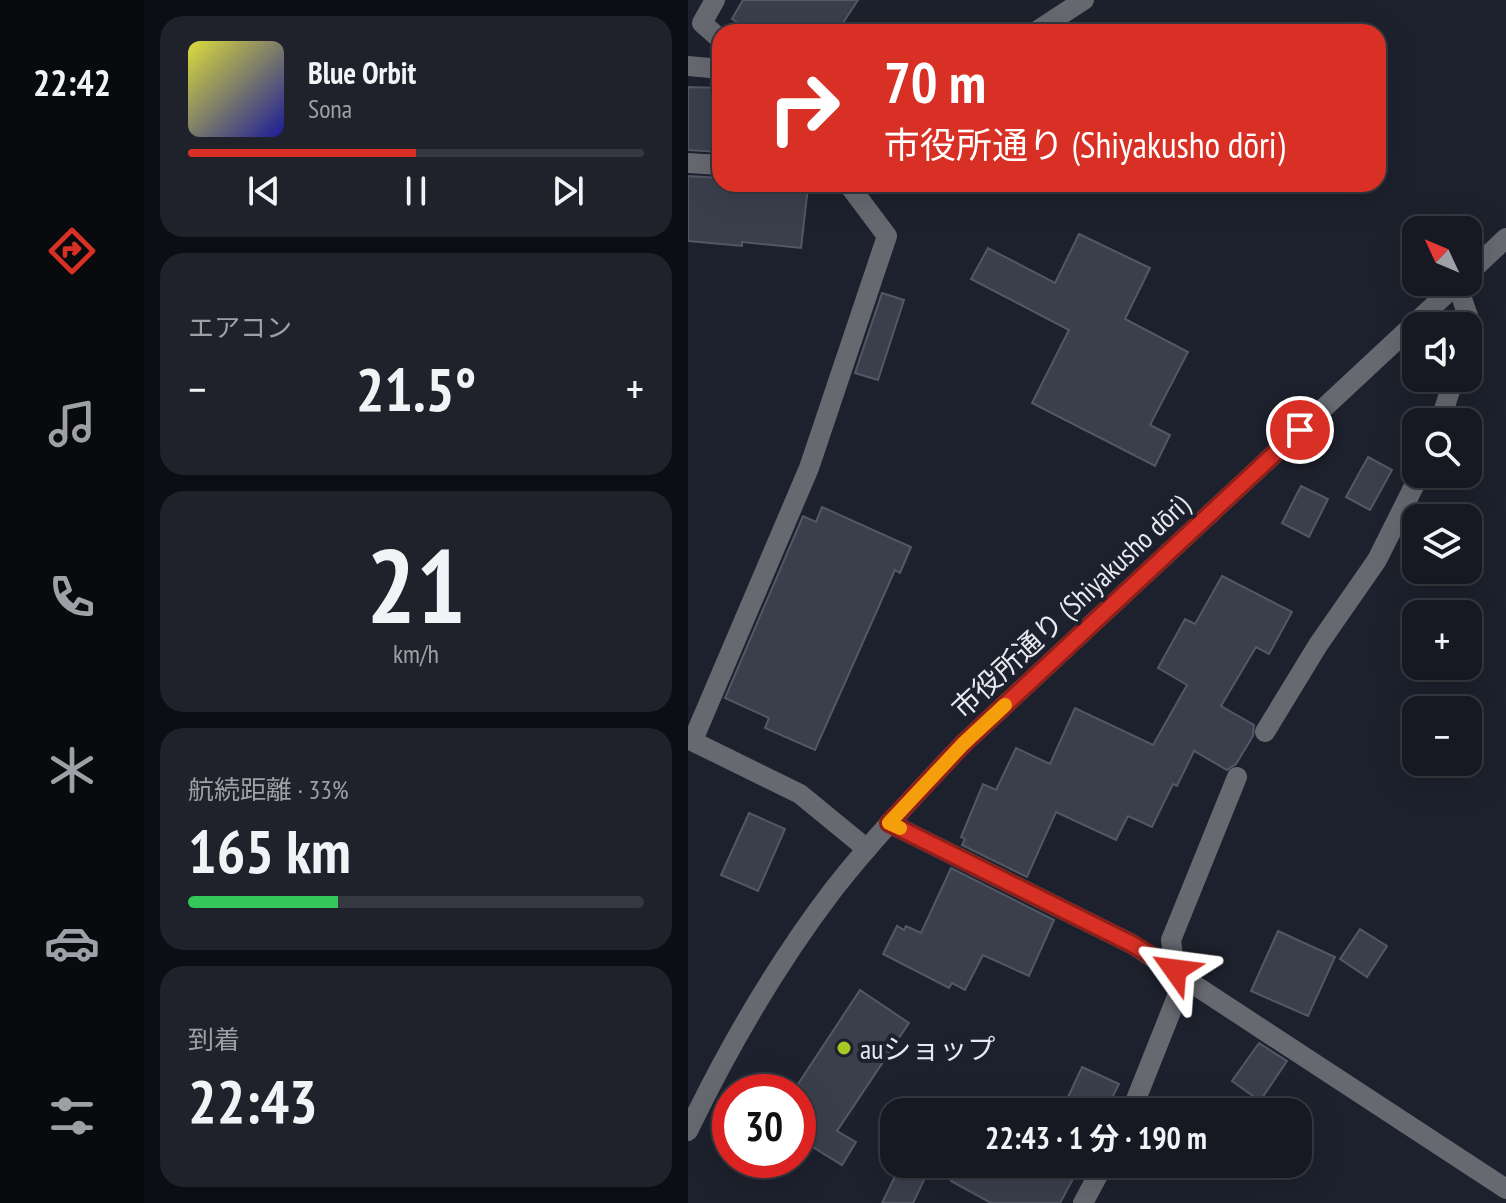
<!DOCTYPE html>
<html lang="ja">
<meta charset="utf-8">
<style>
:root{--surface:#161922;--page:#1f222a;--text:#f1f3f6;--muted:#9ea0a5;--line:#353840;--accent:#d93025}
body{margin:0;font-family:"PT Sans Narrow","Noto Sans JP",sans-serif;background:var(--page);color:var(--text);height:100vh;display:flex;flex-direction:column;font-size:30px;white-space:nowrap}
*{box-sizing:border-box;margin:0}
p{font-size:26px;color:var(--muted)}
.icon{flex:none;width:44px;height:44px;fill:none;stroke:currentColor;stroke-width:2;stroke-linecap:round;stroke-linejoin:round}
.map{position:relative;flex:1;overflow:hidden}
.drawer{display:flex;flex-direction:column;gap:16px;padding:16px;background:#0c0e13;width:544px}
.drawer>*{flex:none}
.guide{position:absolute;left:24px;top:24px;width:674px;height:168px;border-radius:24px;box-shadow:0 8px 32px #0002,0 0 0 2px var(--line);background:#d93025;color:#fff;overflow:hidden}
.needle{width:52px;rotate:314deg}
.controls{position:absolute;left:714px;top:216px;display:grid;gap:16px}
.controls a{display:grid;place-items:center;width:80px;height:80px;border-radius:16px;background:var(--surface);box-shadow:0 8px 32px #0002,0 0 0 2px var(--line);font-size:40px}
.speed{position:absolute;left:24px;top:1074px;display:flex;gap:16px;font-size:40px;font-weight:700;text-align:center}
.speed>*{display:grid;place-content:center;width:104px;height:104px;border-radius:50%;background:var(--surface);box-shadow:0 8px 32px #0002,0 0 0 2px var(--line);line-height:1}
.speed .limit{border:12px solid #d22;background:#fff;color:#111}
.pin{position:absolute;display:grid;place-items:center;width:68px;height:68px;color:#fff;margin:-34px;border:4px solid #fff;border-radius:50%;box-shadow:0 2px 8px #0007}
.me{position:absolute;width:88px;margin:-44px;rotate:301deg;stroke-linejoin:round;filter:drop-shadow(0 0 6px #0008)}
.turn{display:flex;align-items:center;gap:28px;height:168px;padding:0 40px;font-size:36px}
.turn .icon{width:104px;height:104px;stroke-width:2.5}
.turn b{display:block;font-size:56px;line-height:68px}
.big{font-size:60px;font-weight:700;line-height:1.1}
.drawer .card{flex:1;display:flex;flex-direction:column;justify-content:center;gap:12px;min-width:0;padding:0 28px;border-radius:24px;background:var(--page)}
.drawer .dial{align-items:center;gap:0}
.dial b{font-size:104px;line-height:1}
.song{display:flex;align-items:center;gap:24px}
.cover{width:96px;height:96px;border-radius:12px;background:linear-gradient(135deg,hsl(60 70% 55%),hsl(240 70% 35%))}
.played{height:8px;border-radius:4px;background:linear-gradient(90deg,var(--accent) 50%,var(--line) 50%)}
.keys{display:flex;justify-content:space-around;direction:ltr}
.heat{display:flex;justify-content:space-between;align-items:center;font-size:44px;direction:ltr}
.charge{height:12px;border-radius:6px;background:linear-gradient(90deg,#34c759 33%,var(--line) 0)}
.trip{position:absolute;left:192px;top:1098px;width:432px;height:80px;border-radius:24px;background:var(--surface);box-shadow:0 8px 32px #0002,0 0 0 2px var(--line);font-weight:700;line-height:80px;text-align:center}
main{display:flex;flex:1;min-height:0}
.menu{display:flex;flex-direction:column;width:144px;justify-content:space-around;align-items:center;background:#090a0e;color:var(--muted)}
.menu .icon{width:56px;height:56px}
.menu .selected{color:var(--accent)}
.menu b{font-size:36px;color:var(--text)}
.map>svg:first-child{display:block}
</style>
<main>
<nav class="menu">
<b>22:42</b>
<svg class="icon selected" aria-label="directions" viewBox="0 0 24 24"><path d="M12 3l9 9-9 9-9-9zM9 14v-3h6M13 9l2 2-2 2"/></svg>
<svg class="icon" aria-label="music" viewBox="0 0 24 24"><path d="M9 18V5l10-2v13"/><circle cx="6" cy="18" r="3"/><circle cx="16" cy="16" r="3"/></svg>
<svg class="icon" aria-label="phone" viewBox="0 0 24 24"><path d="M5 4h4l2 5-3 2q2 4 5 5l2-3 5 2v4C11 20 4 13 5 4z"/></svg>
<svg class="icon" aria-label="climate" viewBox="0 0 24 24"><path d="M12 3v18M4 7l16 10M4 17L20 7"/></svg>
<svg class="icon" aria-label="car" viewBox="0 0 24 24"><path d="M5 17H2v-5l4-1 3-4h7l3 4 3 1v5h-3M9 17h6M6 11h13"/><circle cx="7" cy="17" r="2"/><circle cx="17" cy="17" r="2"/></svg>
<svg class="icon" aria-label="filters" viewBox="0 0 24 24"><path d="M4 7h16M4 17h16"/><circle cx="9" cy="7" r="2"/><circle cx="15" cy="17" r="2"/></svg>
</nav>
<section class="drawer">
<div class="card">
<div class="song"><i class="cover"></i><div><b>Blue Orbit</b><p>Sona</p></div></div>
<div class="played"></div>
<div class="keys"><svg class="icon" aria-label="previous" viewBox="0 0 24 24"><path d="M18 5L8 12l10 7zM5 5v14"/></svg><svg class="icon" aria-label="pause" viewBox="0 0 24 24"><path d="M8 5v14M16 5v14"/></svg><svg class="icon" aria-label="next" viewBox="0 0 24 24"><path d="M6 5l10 7-10 7zM19 5v14"/></svg></div>
</div>
<div class="card"><p>エアコン</p>
<div class="heat"><a>−</a><b class="big">21.5°</b><a>+</a></div>
</div>
<div class="card dial"><b>21</b><p>km/h</p></div>
<div class="card"><p>航続距離 · 33%</p><b class="big">165 km</b><div class="charge"></div></div>
<div class="card"><p>到着</p><b class="big">22:43</b></div>
</section>
<div class="map">
<svg width="818" height="1203" viewBox="0 0 818 1203">
<rect width="100%" height="100%" fill="#1d212d"/>
<!-- building -->
<g fill="#3a3f4c" stroke="#535766" stroke-width="2">
<polygon points="55,0 170,0 149,32 65,32 44,19"/>
<polygon points="0,87 32,88 32,152 0,150"/>
<polygon points="0,176 32,178 32,185 120,187 113,248 54,242 54,246 0,241"/>
<polygon points="391,234 462,268 437,319 500,352 462,425 482,435 467,466 344,403 381,330 283,279 300,248 367,283"/>
<polygon points="194,293 216,300 190,380 167,373"/>
<polygon points="680,457 704,470 682,510 658,497"/>
<polygon points="613,486 640,499 621,537 594,523"/>
<polygon points="134,507 223,547 212,573 207,570 127,750 77,728 81,718 37,698 115,516 128,522"/>
<polygon points="534,576 604,612 581,654 568,647 533,706 566,725 565,736 548,764 539,770 506,751 489,786 485,784 464,827 440,816 428,840 368,812 339,877 274,845 277,839 273,837 295,784 308,790 328,748 362,764 387,708 465,745 499,685 470,668 497,619 507,624"/>
<polygon points="61,813 97,829 70,891 33,875"/>
<polygon points="263,868 366,920 341,976 295,955 277,990 264,983 261,988 195,954 209,926 216,930 218,926 233,933"/>
<polygon points="672,929 699,946 679,977 652,959"/>
<polygon points="590,931 647,957 620,1016 563,991"/>
<polygon points="172,990 221,1023 149,1131 168,1142 154,1165 110,1138 110,1084"/>
<polygon points="571,1043 599,1061 572,1101 544,1081"/>
<polygon points="394,1067 431,1084 417,1112 373,1112"/>
<polygon points="272,1164 393,1164 372,1203 303,1203 263,1181"/>
<polygon points="211,1168 236,1180 225,1203 194,1203"/>
</g>
<g fill="none" stroke-linecap="round" stroke-linejoin="round">
<!-- minor -->
<g stroke="#676970" stroke-width="20">
<polyline points="27,0 14,23 32,39"/>
<polyline points="347,32 396,0"/>
<polyline points="0,66 32,69"/>
<polyline points="0,163 32,165"/>
<polyline points="780,274 818,238"/>
<polyline points="769,284 783,325 780,333"/>
<polyline points="752,422 766,378"/>
<polyline points="577,732 630,645 689,560 732,474"/>
<polyline points="0,739 112,794 179,849"/>
<polyline points="5,740 121,468 199,236 160,184"/>
<polyline points="201,823 444,944 818,1189"/>
<polyline points="443,1112 490,994 483,940 549,777"/>
<path d="M0 1131C41 1046 88 965 145 890 185 839 230 792 275 744L771 282"/>
<polyline points="395,1203 416,1164"/>
</g>
</g>
<g fill="none" stroke-linecap="round" stroke-linejoin="round">
<!-- route casing -->
<g stroke="#8d1f18" stroke-width="20">
<polyline id="route" points="487,970 444,944 201,823 275,744 612,430"/>
</g>
<!-- route -->
<use href="#route" stroke="#d93025" stroke-width="14"/>
<!-- slow -->
<polyline stroke="#f59e0b" stroke-width="14" points="212,828 201,823 275,744 317,705"/>
</g>
<!-- markers -->
<circle fill="#a6c821" stroke="#1d212d" stroke-width="3" cx="156" cy="1048" r="8"/>
<g text-anchor="middle" dominant-baseline="central" stroke-width="8" stroke-linejoin="round" paint-order="stroke">
<!-- street labels -->
<g font-size="28" fill="#e6e9f1" stroke="#1d212d">
<text transform="translate(382 606) rotate(-43)">市役所通り (Shiyakusho dōri)</text>
</g>
<!-- poi labels -->
<g font-size="28" fill="#e6e9f1" stroke="#1d212d" text-anchor="start">
<text x="172" y="1048">auショップ</text>
</g>
</g>
</svg>
<div class="controls">
<a><svg class="needle" viewBox="-14 -14 28 28"><path d="M0-13l5 13h-10z" fill="#e53935"/><path d="M0 13l5-13h-10z" fill="#9ea0a5"/></svg></a>
<a><svg class="icon" aria-label="sound" viewBox="0 0 24 24"><path d="M4 9h4l5-4v14l-5-4H4zM17 9q2 3 0 6"/></svg></a>
<a><svg class="icon" aria-label="search" viewBox="0 0 24 24"><circle cx="10" cy="10" r="6"/><path d="M15 15l6 6"/></svg></a>
<a><svg class="icon" aria-label="layers" viewBox="0 0 24 24"><path d="M12 4l9 5-9 5-9-5zM3 14l9 5 9-5"/></svg></a>
<a>+</a>
<a>−</a>
</div>
<div class="speed"><div class="limit">30</div></div>
<div class="pin" style="left:612px;top:430px;background:#d93025"><svg class="icon" aria-label="arrive" viewBox="0 0 24 24"><path d="M6 21V4h12l-3 4 3 4H6"/></svg></div>
<svg class="me" style="left:487px;top:970px" viewBox="-20 -20 40 40"><path d="M0-17L14 15 0 8-14 15z" fill="#d93025" stroke="#fff" stroke-width="4"/></svg>
<div class="trip">22:43 · 1 分 · 190 m</div>
<div class="guide">
<div class="turn"><svg class="icon" aria-label="right" viewBox="0 0 24 24"><path d="M7 20v-9h11M14 6l5 5-5 5"/></svg><div><b>70 m</b>市役所通り (Shiyakusho dōri)</div></div>
</div>
</div>
</main>
